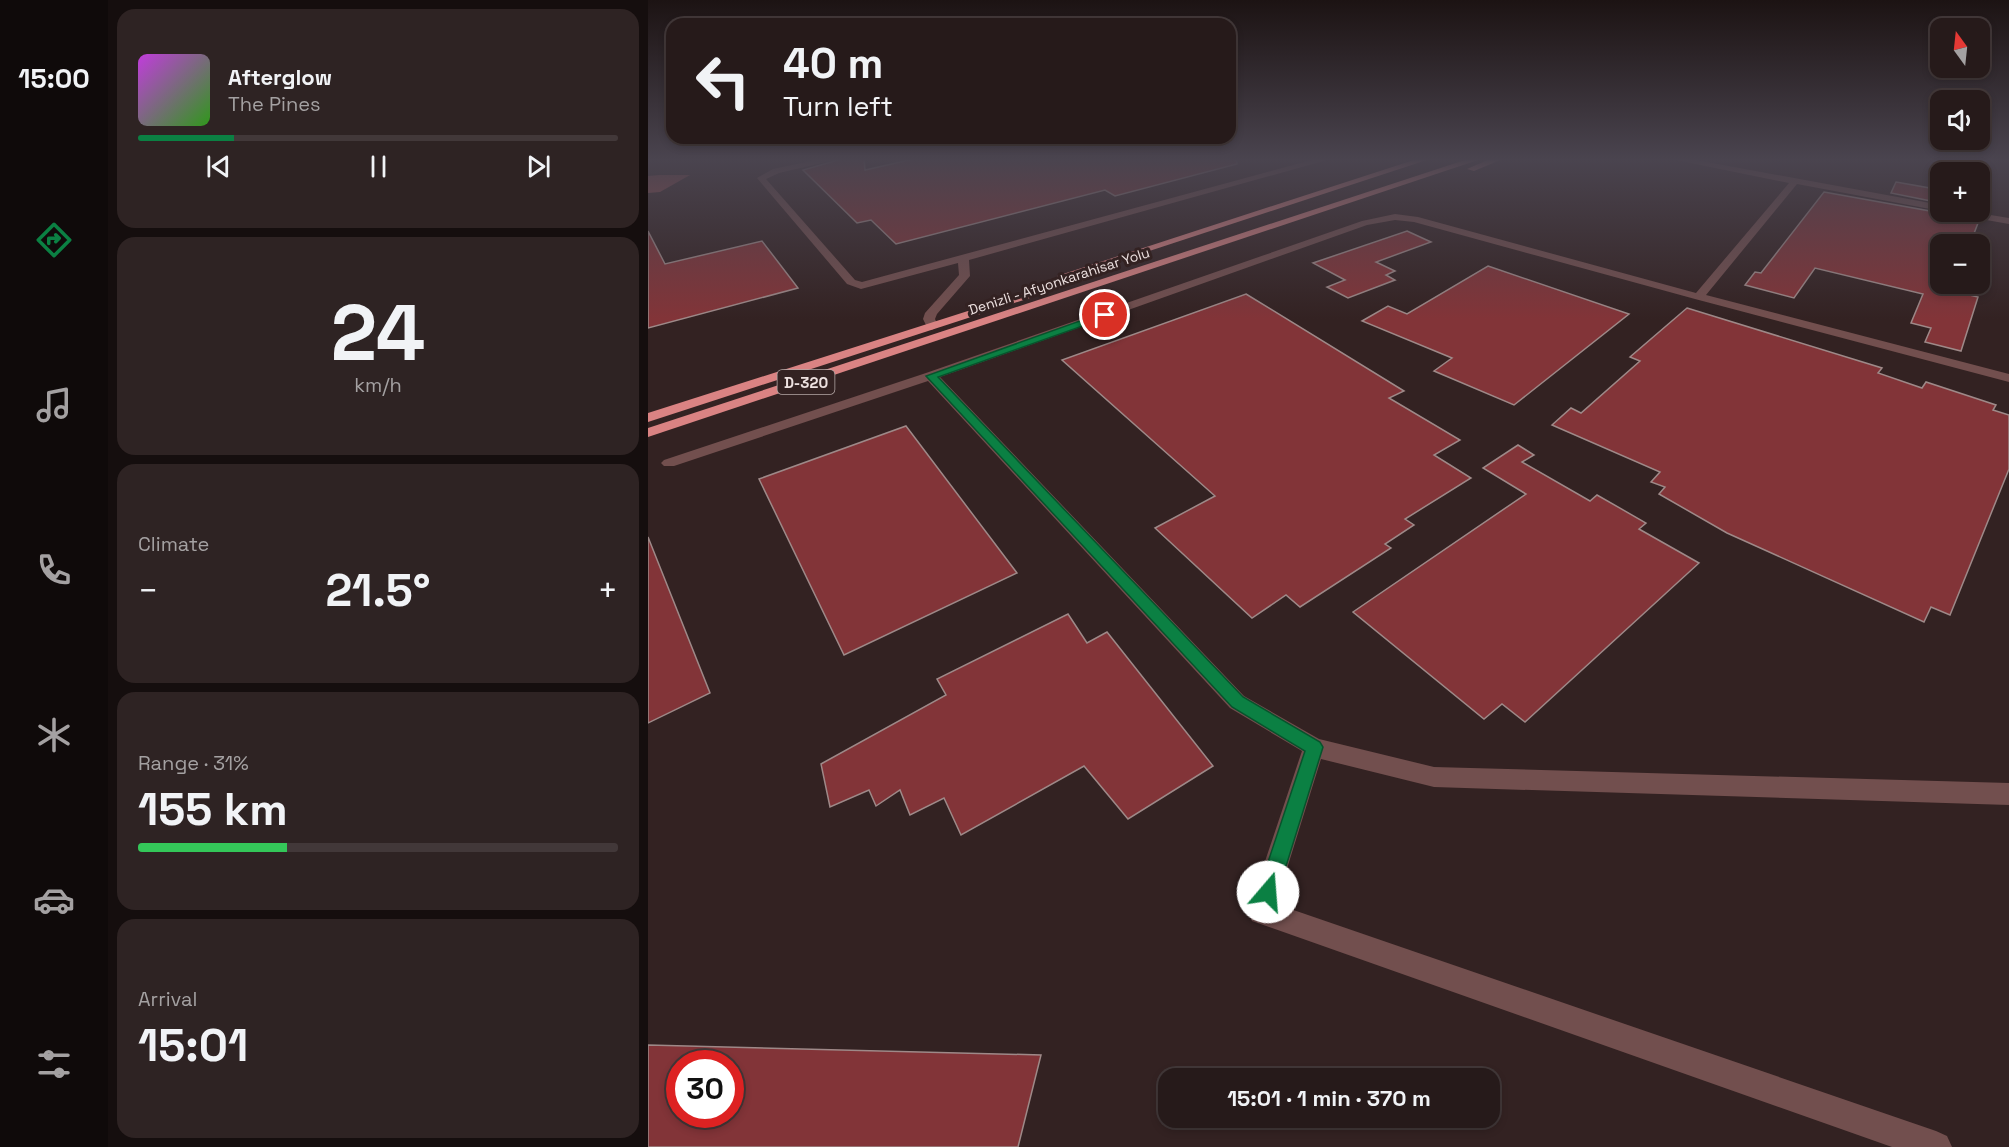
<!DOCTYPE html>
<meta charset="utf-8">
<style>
:root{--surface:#261a1a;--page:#2e2323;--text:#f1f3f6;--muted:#a4a1a2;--line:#423839;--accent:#0b8043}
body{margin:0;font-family:"Space Grotesk",sans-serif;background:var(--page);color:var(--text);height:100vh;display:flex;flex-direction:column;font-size:22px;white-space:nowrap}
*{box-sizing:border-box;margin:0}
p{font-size:20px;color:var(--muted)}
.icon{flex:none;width:33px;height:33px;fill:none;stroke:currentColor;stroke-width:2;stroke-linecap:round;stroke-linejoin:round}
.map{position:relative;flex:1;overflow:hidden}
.panel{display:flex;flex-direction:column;gap:9px;padding:9px;background:#150e0e;width:540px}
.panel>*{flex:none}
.hud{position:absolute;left:18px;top:18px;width:570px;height:126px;border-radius:18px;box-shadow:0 3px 9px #0003,0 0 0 2px var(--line);background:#261a1a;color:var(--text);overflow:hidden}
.needle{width:39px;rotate:345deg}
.buttons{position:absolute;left:1282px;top:18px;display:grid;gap:12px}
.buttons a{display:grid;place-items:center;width:60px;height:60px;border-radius:12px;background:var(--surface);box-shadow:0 3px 9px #0003,0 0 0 2px var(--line);font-size:30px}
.speed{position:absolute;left:18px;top:1050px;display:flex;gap:12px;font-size:30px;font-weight:700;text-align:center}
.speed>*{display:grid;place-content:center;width:78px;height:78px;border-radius:50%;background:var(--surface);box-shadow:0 3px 9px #0003,0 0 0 2px var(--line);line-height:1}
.speed .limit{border:9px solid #d22;background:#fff;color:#111}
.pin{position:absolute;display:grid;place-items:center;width:51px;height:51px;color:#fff;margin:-26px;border:3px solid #fff;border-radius:50%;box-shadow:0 2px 6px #0007}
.me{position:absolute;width:66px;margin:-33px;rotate:18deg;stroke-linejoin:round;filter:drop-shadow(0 0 4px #0008)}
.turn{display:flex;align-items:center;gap:21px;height:126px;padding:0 18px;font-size:27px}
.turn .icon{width:78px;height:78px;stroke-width:2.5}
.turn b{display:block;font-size:42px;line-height:51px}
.big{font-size:45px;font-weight:700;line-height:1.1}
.panel .widget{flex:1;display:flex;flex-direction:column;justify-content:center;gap:9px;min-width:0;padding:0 21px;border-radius:18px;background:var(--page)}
.panel .dial{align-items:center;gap:0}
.dial b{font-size:78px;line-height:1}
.song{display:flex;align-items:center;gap:18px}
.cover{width:72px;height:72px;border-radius:9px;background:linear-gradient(135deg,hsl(290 70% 55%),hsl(110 70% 35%))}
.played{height:6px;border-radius:3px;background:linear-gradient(90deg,var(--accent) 20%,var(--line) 20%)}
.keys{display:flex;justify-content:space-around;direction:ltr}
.heat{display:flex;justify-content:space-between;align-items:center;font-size:33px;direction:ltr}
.charge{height:9px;border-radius:4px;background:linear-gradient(90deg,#34c759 31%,var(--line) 0)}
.trip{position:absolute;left:510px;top:1068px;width:342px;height:60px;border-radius:18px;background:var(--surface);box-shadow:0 3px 9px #0003,0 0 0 2px var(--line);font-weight:700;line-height:60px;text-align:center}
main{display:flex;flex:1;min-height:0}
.dock{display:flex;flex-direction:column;width:108px;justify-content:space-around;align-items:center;background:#0f0a0a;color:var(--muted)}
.dock .icon{width:42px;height:42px}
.dock .active{color:var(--accent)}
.dock b{font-size:27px;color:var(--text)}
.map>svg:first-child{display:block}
</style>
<main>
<nav class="dock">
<b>15:00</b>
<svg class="icon active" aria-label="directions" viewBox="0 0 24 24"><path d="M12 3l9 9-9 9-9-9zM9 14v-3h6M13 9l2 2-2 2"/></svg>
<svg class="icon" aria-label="music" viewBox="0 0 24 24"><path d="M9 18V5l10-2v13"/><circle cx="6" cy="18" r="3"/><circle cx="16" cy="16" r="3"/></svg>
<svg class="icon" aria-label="phone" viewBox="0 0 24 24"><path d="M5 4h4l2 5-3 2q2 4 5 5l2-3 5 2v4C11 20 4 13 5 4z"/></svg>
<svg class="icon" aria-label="climate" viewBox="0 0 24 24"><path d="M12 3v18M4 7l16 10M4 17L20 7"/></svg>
<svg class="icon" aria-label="car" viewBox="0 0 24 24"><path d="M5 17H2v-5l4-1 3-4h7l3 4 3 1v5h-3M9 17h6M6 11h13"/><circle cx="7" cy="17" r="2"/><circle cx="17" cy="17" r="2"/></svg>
<svg class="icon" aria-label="filters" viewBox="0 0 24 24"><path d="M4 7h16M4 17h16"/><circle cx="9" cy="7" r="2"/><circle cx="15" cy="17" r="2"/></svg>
</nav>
<section class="panel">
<div class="widget">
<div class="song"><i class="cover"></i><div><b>Afterglow</b><p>The Pines</p></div></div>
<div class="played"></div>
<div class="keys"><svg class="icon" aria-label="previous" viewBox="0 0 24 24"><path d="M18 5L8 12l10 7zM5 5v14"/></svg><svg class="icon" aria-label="pause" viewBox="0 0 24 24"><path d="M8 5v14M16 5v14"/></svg><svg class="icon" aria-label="next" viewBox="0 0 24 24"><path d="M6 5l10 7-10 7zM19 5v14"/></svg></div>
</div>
<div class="widget dial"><b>24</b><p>km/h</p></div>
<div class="widget"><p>Climate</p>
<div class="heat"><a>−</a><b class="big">21.5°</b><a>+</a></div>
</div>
<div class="widget"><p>Range · 31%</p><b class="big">155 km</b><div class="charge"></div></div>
<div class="widget"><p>Arrival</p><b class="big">15:01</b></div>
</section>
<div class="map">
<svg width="1361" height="1147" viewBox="0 0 1361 1147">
<rect width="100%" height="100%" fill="#322"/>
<!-- water -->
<polygon fill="#9f4e50" points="11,175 42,175 12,192 0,193 0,176"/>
<!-- building -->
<g fill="#823438" stroke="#9e8988" stroke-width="1.5" fill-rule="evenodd">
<polygon points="197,158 216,158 217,170 270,158 588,158 589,164 467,196 457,190 248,244 223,220 209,223 155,170"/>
<polygon points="1248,182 1293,190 1293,203 1243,193"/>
<polygon points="1176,192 1293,213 1293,216 1330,223 1322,244 1293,244 1293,284 1308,284 1305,291 1330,297 1313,351 1277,342 1283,328 1263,323 1275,294 1167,268 1146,298 1097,285 1107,272 1113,273"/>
<polygon points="0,231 17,264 114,241 150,288 0,328"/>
<polygon points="759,231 783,242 728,262 747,271 738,275 747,280 700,298 679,287 697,280 665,263"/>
<polygon points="840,266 981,314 866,405 786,371 804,358 714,321 740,306 759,314"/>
<polygon points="598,294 756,391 741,398 812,440 786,455 823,478 757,519 766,525 737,544 743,548 652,607 638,595 604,618 507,528 567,496 414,360"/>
<polygon points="1039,308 1234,368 1230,373 1274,388 1278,382 1348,405 1345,410 1361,415 1361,469 1302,615 1283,607 1276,622 1079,533 1011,494 1017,487 1003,482 1012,472 904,425 923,408 933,413 992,361 982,357"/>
<polygon points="258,426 369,573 196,655 111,479"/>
<polygon points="870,445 886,455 874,462 942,501 949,495 998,523 991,529 1051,563 877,722 854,704 836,719 705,612 878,494 835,468"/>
<polygon points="0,537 62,693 0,723"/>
<polygon points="420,614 439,643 459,632 565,766 480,819 436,766 313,835 296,798 262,815 252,790 228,806 221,790 182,807 173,764 298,695 289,679"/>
<path d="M0 1045 393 1055 370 1147H0ZM32 1064H82V1114H32Z"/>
</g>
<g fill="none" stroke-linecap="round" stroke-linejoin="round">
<!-- street -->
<g fill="#724f4e" fill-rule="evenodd">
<polygon points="177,158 195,158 131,173 118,179 207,280 214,282 671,158 686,158 321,260 322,276 289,314 287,319 290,326 284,330 280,329 275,319 277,313 311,275 310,263 213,289 199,284 109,178 125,169"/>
<polygon points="1018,158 1037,158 1293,205 1293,211 1149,184 1058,295 1361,374 1361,382 1047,299 766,222 747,220 719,225 292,377 596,696 671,739 786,767 1361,783 1361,805 786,787 673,759 628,904 1288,1131 1299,1136 1304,1147 1244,1147 604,921 600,912 654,751 582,708 280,381 26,466 16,466 13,463 16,460 278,373 714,221 747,214 770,217 1048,293 1141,183"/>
<polygon points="1305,212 1324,212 1361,218 1361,224 1310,215"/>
</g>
<!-- highway -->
<g fill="#da8383" fill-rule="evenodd">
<polygon points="772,158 785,158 419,278 415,279 409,276"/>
<polygon points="823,158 836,158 0,437 0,428"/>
<polygon points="844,158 857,158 826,171 819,169"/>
<polygon points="430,276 436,279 434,281 0,422 0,413"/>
</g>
</g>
<!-- sky -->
<linearGradient id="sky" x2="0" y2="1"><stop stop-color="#1c1313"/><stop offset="0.5" stop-color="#4a444f"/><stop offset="1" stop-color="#4a444f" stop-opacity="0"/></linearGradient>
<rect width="1361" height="319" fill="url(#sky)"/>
<!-- route -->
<polygon fill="#0b8043" stroke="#07532c" stroke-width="1.5" points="457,312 460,313 460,317 290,377 595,697 672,742 675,747 630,892 627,899 620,901 613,899 610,892 657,751 584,707 278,376"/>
<g text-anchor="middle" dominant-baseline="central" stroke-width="6" stroke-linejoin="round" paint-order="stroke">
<!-- far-street labels -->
<g font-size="14" fill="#ede1e0" stroke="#322">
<text transform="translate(411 281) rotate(-18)">Denizli - Afyonkarahisar Yolu</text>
</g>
<!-- shield labels -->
<rect fill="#322" stroke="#b5a8a7" stroke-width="1.5" x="129.5" y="370" width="57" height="24" rx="4.5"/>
<g font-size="15" font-weight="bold" fill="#ede1e0">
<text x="158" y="382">D-320</text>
</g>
</g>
</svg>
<div class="buttons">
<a><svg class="needle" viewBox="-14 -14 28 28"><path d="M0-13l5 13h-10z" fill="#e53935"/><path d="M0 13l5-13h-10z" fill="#a4a1a2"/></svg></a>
<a><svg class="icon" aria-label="sound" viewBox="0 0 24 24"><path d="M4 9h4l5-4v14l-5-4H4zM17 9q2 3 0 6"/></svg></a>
<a>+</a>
<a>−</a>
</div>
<div class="speed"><div class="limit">30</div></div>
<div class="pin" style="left:457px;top:315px;background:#d93025"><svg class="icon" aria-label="arrive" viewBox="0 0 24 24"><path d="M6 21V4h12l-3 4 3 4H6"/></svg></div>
<svg class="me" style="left:620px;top:892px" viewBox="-20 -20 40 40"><circle r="19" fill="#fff"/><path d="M0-13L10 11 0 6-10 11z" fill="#0b8043"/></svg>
<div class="trip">15:01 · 1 min · 370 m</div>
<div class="hud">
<div class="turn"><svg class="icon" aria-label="left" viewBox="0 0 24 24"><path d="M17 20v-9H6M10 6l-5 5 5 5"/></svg><div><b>40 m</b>Turn left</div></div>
</div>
</div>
</main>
